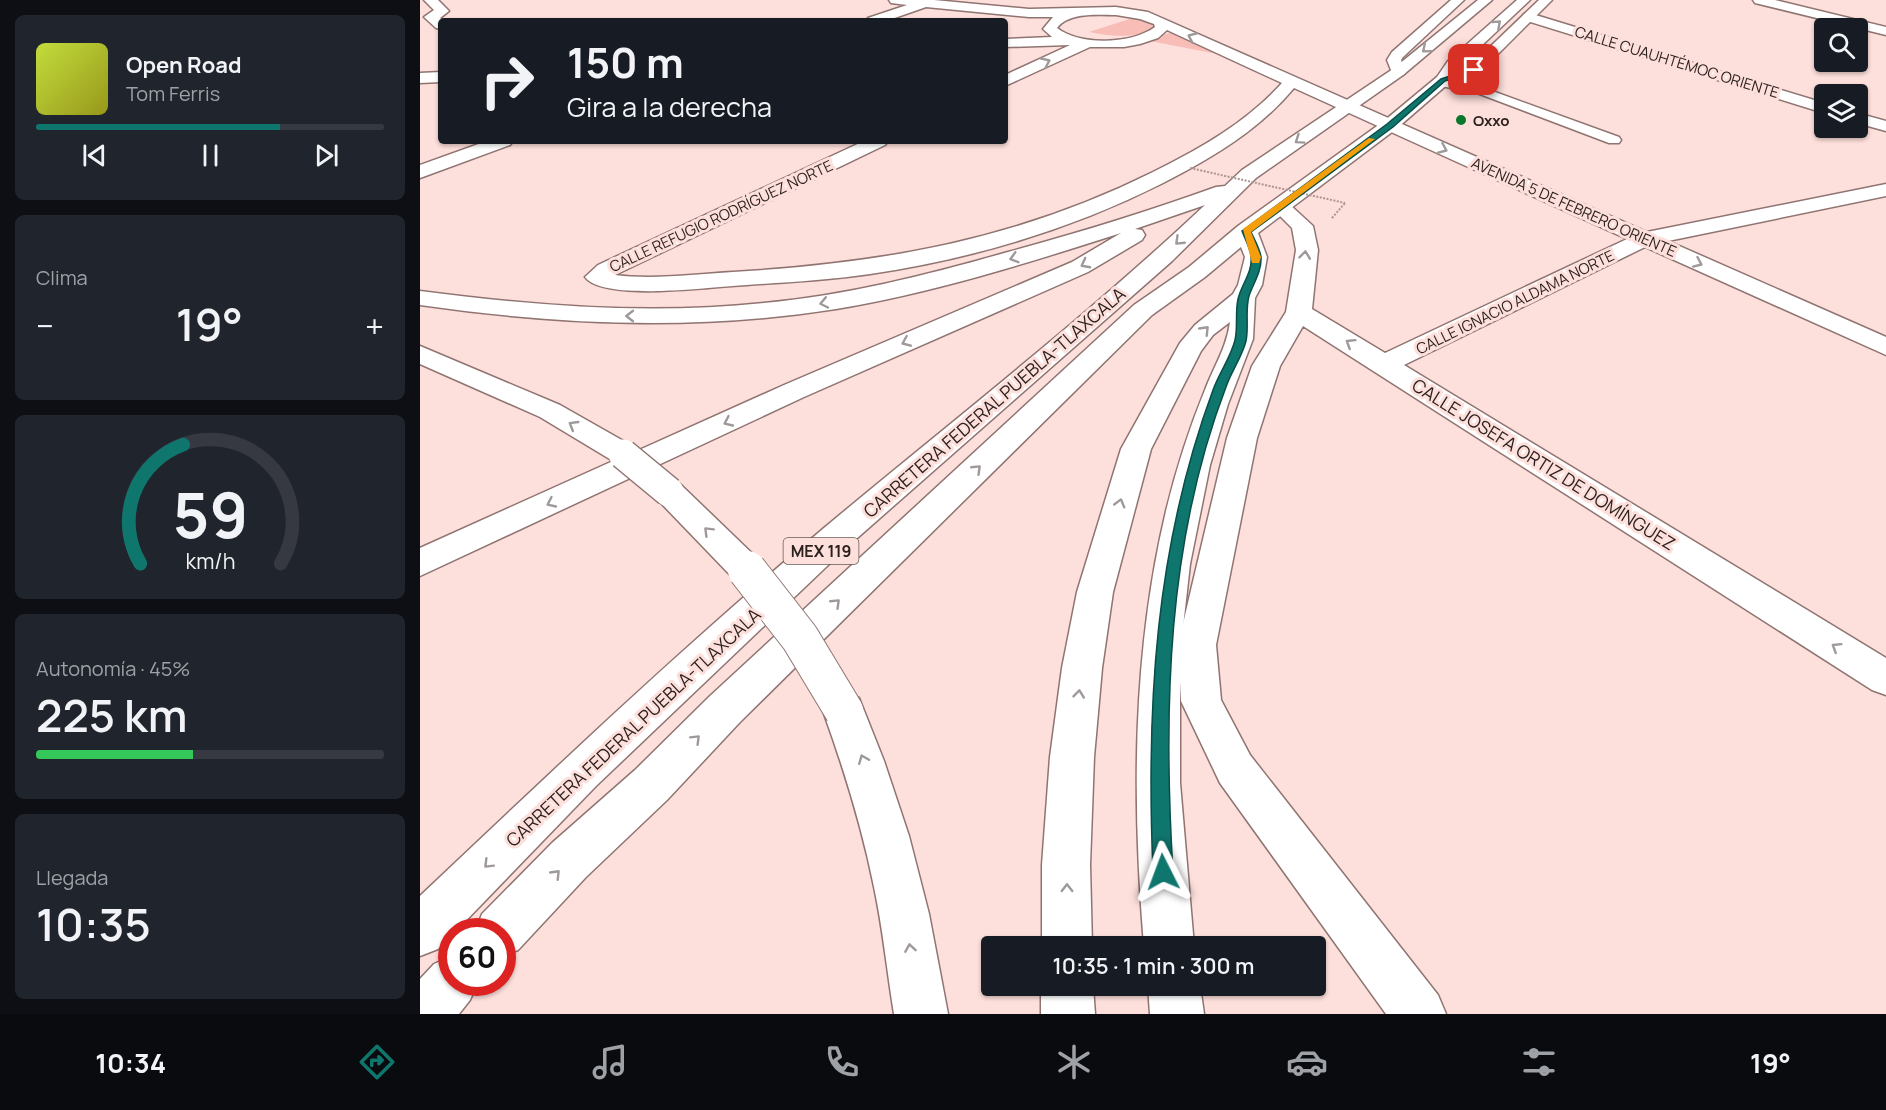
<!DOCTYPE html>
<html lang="es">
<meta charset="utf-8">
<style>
:root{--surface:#171b24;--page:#20242c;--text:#f1f3f6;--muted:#9ea1a6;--line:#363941;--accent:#0f766e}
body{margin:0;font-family:Manrope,sans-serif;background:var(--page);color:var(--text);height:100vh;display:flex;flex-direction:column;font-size:22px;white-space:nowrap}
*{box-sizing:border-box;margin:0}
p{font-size:20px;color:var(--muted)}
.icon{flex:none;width:33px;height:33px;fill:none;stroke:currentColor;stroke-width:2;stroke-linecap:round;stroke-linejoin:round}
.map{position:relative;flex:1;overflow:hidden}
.details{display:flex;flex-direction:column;gap:15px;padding:15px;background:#0d0f14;width:420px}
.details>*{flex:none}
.hud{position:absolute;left:18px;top:18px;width:570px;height:126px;border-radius:6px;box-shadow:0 2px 4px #0004;background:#171b24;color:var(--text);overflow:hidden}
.tools{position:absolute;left:1394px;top:18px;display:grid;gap:12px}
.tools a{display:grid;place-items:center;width:54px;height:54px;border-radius:6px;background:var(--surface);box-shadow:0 2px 4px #0004;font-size:30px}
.speed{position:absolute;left:18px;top:918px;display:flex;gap:12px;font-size:30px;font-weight:700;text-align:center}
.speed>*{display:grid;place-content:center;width:78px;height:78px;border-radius:50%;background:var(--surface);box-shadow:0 2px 4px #0004;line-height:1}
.speed .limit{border:9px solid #d22;background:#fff;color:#111}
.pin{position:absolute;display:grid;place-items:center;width:51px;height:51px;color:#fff;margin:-26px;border-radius:12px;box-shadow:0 3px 9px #0006}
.me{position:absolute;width:66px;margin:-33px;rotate:357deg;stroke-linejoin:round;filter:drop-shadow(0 0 4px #0008)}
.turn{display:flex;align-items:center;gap:21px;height:126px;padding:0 30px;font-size:27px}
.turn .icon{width:78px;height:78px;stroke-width:2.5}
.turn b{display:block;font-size:42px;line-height:51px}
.big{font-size:45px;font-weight:600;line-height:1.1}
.details .tile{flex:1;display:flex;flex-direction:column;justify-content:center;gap:9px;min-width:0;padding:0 21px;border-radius:9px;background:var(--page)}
.details .dial{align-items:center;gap:0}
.dial svg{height:156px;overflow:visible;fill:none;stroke:var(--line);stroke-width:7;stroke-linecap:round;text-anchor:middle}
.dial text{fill:var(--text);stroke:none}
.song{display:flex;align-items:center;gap:18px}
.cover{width:72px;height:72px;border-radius:9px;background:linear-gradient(135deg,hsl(70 70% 55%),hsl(60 70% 35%))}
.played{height:6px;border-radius:3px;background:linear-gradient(90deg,var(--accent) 70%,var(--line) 70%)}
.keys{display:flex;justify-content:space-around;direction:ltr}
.heat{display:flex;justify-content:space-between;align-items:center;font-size:33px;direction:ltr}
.charge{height:9px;border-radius:4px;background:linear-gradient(90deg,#34c759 45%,var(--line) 0)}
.trip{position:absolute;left:561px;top:936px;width:345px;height:60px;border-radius:6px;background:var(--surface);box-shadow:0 2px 4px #0004;font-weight:600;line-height:60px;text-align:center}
.dock{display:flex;height:96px;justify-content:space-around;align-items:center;background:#090b0e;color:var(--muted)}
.dock .icon{width:42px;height:42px}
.dock .selected{color:var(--accent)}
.dock b{font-size:27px;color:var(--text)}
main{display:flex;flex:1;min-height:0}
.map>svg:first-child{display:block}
</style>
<main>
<section class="details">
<div class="tile">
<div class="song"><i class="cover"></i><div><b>Open Road</b><p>Tom Ferris</p></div></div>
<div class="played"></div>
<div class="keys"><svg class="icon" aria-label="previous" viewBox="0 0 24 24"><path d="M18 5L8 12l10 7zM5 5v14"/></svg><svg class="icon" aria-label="pause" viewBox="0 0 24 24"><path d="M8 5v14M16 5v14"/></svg><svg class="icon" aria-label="next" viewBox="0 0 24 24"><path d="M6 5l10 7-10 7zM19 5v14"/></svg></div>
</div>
<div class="tile"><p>Clima</p>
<div class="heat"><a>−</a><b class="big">19°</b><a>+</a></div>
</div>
<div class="tile dial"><svg viewBox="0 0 100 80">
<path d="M14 69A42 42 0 1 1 86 69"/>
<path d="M14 69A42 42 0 0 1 36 8" stroke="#0f766e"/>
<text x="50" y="56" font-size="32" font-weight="700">59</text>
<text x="50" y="72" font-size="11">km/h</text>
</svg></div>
<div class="tile"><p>Autonomía · 45%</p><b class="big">225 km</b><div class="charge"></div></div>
<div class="tile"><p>Llegada</p><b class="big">10:35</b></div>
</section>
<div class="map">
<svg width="1466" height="1014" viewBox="0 0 1466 1014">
<rect width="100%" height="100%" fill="#fddfdb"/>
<!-- green -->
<g fill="#f8bdb7">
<path d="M722 15 740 26C719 39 693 37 669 32Z"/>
<polygon points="756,31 800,51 792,53 725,40"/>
</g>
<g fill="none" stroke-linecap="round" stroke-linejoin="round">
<!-- service casing -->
<g stroke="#8f7471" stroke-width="3">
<polygon id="service" points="1020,80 1064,88 1199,137 1201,140 1199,143 1189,143 1057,93 1016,85 1014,83"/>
</g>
<!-- minor casing -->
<g stroke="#8f7471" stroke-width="3">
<g id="minor">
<polygon points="4,0 18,0 29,11 20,18 24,21 21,21 21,29 16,28 4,17 14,10"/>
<path d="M469 0H514L609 9 696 7 728 12 1227 232 1466 184V196L1248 241 1466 337V355L1225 247 984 365 1466 658V695L1452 690 883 326 860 366 837 438 796 645 801 700 830 755 1018 995 1026 1014H966L800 783 761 701 758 645 807 438 832 366 866 312 876 250 872 228 851 207 854 203 861 201 868 203 893 226 898 250 892 309 965 353 1207 239 874 88C839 130 792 158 743 183 652 229 552 259 450 274 397 282 342 283 288 288 263 290 180 298 165 277L178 265 444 141H468L465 145 195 275C234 280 274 274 313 272 464 263 596 240 733 172 780 149 827 122 862 83L747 30 738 38 720 44 704 47H670L585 86V75L650 45 585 47V39L632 37 623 29 633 17H609L506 7 466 21H446L448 18 487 5 471 3ZM696 15 720 19 734 24 735 27C712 44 660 46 637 28 649 12 678 15 696 15Z"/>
<polygon points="1031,0 1044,0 983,57 981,60 986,72 983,75 973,75 967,60 972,52"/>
<polygon points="1333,0 1355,0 1466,27 1466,35 1335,3"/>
<polygon points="1109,13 1404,103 1404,113 1104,20 1102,17 1104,14"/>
<polygon points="21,72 21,82 0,83 0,73"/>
<polygon points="1437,113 1466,121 1466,131 1437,123"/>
<polygon points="67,141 93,141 90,145 0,178 0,165"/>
</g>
</g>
<!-- secondary casing -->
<g stroke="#8f7471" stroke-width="3">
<polygon id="secondary" points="1119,0 1132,0 1059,73 1023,85 1017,83 1015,80 1017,77 1049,67"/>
</g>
<!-- primary casing -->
<g stroke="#8f7471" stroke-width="3">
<g id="primary">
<path d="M1058 0H1072L983 75 836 178 752 261 427 547 176 786 35 932H32V935L18 949 0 956V896C132 771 265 645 404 528 532 421 664 319 785 205L715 229 722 230 725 235 722 240 668 272 384 397 0 576V548L193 461 120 417 0 364V346L140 405 214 447 217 451 364 385 652 262 701 233C608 263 512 293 416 309 277 331 139 325 0 305V291C114 306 229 315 344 303 428 295 507 275 588 252 658 233 727 212 796 187L805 186 822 170 973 69Z"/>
<path d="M1097 0H1110L1039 67 1029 83 976 129 838 233 847 257 842 285 835 298 833 339 808 404 790 465 770 564 764 618 760 673V783L774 946H724C712 800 712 654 746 511 756 470 769 429 785 390 794 366 807 347 810 322L793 335 781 351 731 449 693 592 682 668 674 757 670 865 672 946H622V865L630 757 642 668 657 592 701 449 760 343 775 325 813 294 818 285 825 257 821 247 785 277 732 315 320 722 247 800 166 877 98 950 82 956V932H55L62 914 132 843 215 770 290 696 714 305 769 267 818 226 964 121 1017 77 1028 61Z"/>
<polygon points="249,481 260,484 340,561 345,570 340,579 327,583 314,579 238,500 233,492 238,484"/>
<path d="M424 693 439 698 464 761 489 836 509 914 528 1014H474C467 972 463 929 454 887 442 827 424 769 403 711L409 698Z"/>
<polygon points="32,956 32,982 58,982 50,1000 39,1014 0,1014 0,979 14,964"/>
<polygon points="621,986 673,986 675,1014 621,1014"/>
<polygon points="728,986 780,986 784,1014 730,1014"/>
</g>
</g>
<!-- path -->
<polyline stroke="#ac9592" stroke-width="2" stroke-dasharray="2 1.5" stroke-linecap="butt" points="912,218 925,203"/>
<!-- service -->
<use href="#service" fill="#fff" fill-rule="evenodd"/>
<!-- minor -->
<use href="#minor" fill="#fff" fill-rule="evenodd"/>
<!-- secondary -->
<use href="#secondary" fill="#fff" fill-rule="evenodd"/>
<!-- primary -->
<use href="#primary" fill="#fff" fill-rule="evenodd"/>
<!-- primary-bridge-far1 casing -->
<g stroke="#8f7471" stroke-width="32" stroke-linecap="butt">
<polyline id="primary-bridge-far1" points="203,454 249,492"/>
</g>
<!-- primary-bridge casing -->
<g stroke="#8f7471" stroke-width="40" stroke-linecap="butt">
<polyline id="primary-bridge" points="327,570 380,638 424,711"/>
</g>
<!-- path-bridge -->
<polyline stroke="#ac9592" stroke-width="2" stroke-dasharray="2 1.5" stroke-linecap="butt" points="770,168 925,203"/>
<!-- primary-bridge-far1 -->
<use href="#primary-bridge-far1" stroke="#fff" stroke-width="29"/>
<!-- primary-bridge -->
<use href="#primary-bridge" stroke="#fff" stroke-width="38"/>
</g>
<!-- one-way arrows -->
<defs><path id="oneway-chevron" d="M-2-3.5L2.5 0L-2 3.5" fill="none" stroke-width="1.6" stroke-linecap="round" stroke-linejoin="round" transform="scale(1.5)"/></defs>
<g stroke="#9f9a99">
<use href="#oneway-chevron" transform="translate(1077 24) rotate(-42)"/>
<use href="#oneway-chevron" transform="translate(772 37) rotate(-156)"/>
<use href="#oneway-chevron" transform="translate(1006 49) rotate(140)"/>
<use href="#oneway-chevron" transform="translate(626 62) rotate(-25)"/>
<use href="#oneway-chevron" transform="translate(879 140) rotate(146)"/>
<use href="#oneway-chevron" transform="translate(1023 149) rotate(24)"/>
<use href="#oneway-chevron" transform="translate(759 241) rotate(136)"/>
<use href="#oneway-chevron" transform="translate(885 255) rotate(-83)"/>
<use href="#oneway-chevron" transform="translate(594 258) rotate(164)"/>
<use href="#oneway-chevron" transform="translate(1278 263) rotate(24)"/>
<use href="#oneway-chevron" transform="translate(665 264) rotate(152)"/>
<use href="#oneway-chevron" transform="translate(404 303) rotate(168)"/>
<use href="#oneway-chevron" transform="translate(210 316) rotate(180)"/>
<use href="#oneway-chevron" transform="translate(785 330) rotate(-46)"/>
<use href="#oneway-chevron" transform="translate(486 342) rotate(157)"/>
<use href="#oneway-chevron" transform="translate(930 343) rotate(-148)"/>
<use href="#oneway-chevron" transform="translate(308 422) rotate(155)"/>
<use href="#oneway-chevron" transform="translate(153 425) rotate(-149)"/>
<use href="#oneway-chevron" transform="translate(557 469) rotate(-44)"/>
<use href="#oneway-chevron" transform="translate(131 503) rotate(155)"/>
<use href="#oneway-chevron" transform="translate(700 503) rotate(-74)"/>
<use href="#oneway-chevron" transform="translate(288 531) rotate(-135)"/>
<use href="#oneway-chevron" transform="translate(416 603) rotate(-44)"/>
<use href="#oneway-chevron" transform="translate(1416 647) rotate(-148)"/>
<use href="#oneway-chevron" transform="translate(659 694) rotate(-84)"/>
<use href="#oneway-chevron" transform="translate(276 739) rotate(-45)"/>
<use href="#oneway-chevron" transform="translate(443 759) rotate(-112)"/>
<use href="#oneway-chevron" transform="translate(68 864) rotate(135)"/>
<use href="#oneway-chevron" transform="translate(136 874) rotate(-46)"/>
<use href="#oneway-chevron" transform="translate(647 888) rotate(-90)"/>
<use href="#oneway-chevron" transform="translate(490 948) rotate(-99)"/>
</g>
<!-- route -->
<path fill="#0f766e" stroke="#0a4d48" stroke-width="1.5" d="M1052 69 1058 70 1025 81 973 127 831 232C834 239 840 249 841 257 842 271 833 284 829 296 825 310 829 327 826 341 822 357 811 372 806 387 747 541 743 709 753 872L750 879 743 882 736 879 733 872C726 706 735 547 793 390 799 373 811 357 815 340 818 327 815 313 818 299 821 285 833 272 831 256 830 248 825 239 822 231L967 124 1021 79Z"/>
<!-- slow -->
<polygon fill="#f59e0b" points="949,138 955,139 831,232 841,257 839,263 832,263 823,229"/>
<!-- markers -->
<circle fill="#0a782c" stroke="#fddfdb" stroke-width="2" cx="1041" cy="120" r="6"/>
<g text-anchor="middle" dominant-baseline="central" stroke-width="6" stroke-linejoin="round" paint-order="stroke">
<!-- far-street labels -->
<g font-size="15" fill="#291f1d" stroke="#fddfdb">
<text transform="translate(1257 62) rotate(17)">CALLE CUAUHTÉMOC ORIENTE</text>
<text transform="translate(1154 207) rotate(24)">AVENIDA 5 DE FEBRERO ORIENTE</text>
<text transform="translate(301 216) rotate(-25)">CALLE REFUGIO RODRÍGUEZ NORTE</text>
<text transform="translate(1095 302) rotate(-26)">CALLE IGNACIO ALDAMA NORTE</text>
</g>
<!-- far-poi labels -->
<g font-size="15" font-weight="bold" fill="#291f1d" stroke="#fddfdb" text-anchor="start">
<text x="1053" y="120">Oxxo</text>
</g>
<!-- shield labels -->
<rect fill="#fddfdb" stroke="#695956" stroke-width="1.5" x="363.5" y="538" width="75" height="26" rx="4.5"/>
<g font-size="16" font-weight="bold" fill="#291f1d">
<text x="401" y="551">MEX 119</text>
</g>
<!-- street labels -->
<g font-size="18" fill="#291f1d" stroke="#fddfdb">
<text transform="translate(574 402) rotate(-41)">CARRETERA FEDERAL PUEBLA-TLAXCALA</text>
<text transform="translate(1124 464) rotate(32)">CALLE JOSEFA ORTIZ DE DOMÍNGUEZ</text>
<text transform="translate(213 727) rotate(-43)">CARRETERA FEDERAL PUEBLA-TLAXCALA</text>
</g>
</g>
</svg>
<div class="tools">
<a><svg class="icon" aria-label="search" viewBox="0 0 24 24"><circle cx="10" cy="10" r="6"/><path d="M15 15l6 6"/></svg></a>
<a><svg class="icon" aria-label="layers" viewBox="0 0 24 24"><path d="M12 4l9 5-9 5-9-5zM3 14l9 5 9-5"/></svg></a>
</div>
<div class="speed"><div class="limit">60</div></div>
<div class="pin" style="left:1054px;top:70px;background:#d93025"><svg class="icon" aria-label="arrive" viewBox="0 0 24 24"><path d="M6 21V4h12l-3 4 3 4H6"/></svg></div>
<svg class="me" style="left:743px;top:872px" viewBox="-20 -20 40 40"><path d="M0-17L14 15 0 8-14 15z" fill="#0f766e" stroke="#fff" stroke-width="4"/></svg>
<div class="trip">10:35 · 1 min · 300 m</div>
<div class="hud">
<div class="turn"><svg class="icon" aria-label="right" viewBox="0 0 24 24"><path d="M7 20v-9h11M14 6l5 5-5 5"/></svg><div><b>150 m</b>Gira a la derecha</div></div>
</div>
</div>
</main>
<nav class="dock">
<b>10:34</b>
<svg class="icon selected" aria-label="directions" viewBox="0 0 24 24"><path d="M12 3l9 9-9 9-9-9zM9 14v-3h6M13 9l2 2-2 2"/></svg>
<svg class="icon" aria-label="music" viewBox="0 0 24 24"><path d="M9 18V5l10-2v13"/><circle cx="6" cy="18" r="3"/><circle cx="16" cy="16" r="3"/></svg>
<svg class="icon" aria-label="phone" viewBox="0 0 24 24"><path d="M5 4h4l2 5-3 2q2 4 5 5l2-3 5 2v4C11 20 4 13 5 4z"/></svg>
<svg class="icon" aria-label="climate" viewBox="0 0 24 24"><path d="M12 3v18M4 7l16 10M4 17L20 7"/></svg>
<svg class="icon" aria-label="car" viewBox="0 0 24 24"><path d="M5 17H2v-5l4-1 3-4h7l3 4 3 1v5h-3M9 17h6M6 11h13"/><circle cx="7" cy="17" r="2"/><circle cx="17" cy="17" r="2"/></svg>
<svg class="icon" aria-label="filters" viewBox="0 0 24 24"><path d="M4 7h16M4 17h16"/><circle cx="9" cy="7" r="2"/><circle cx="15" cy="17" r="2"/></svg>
<b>19°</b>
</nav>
